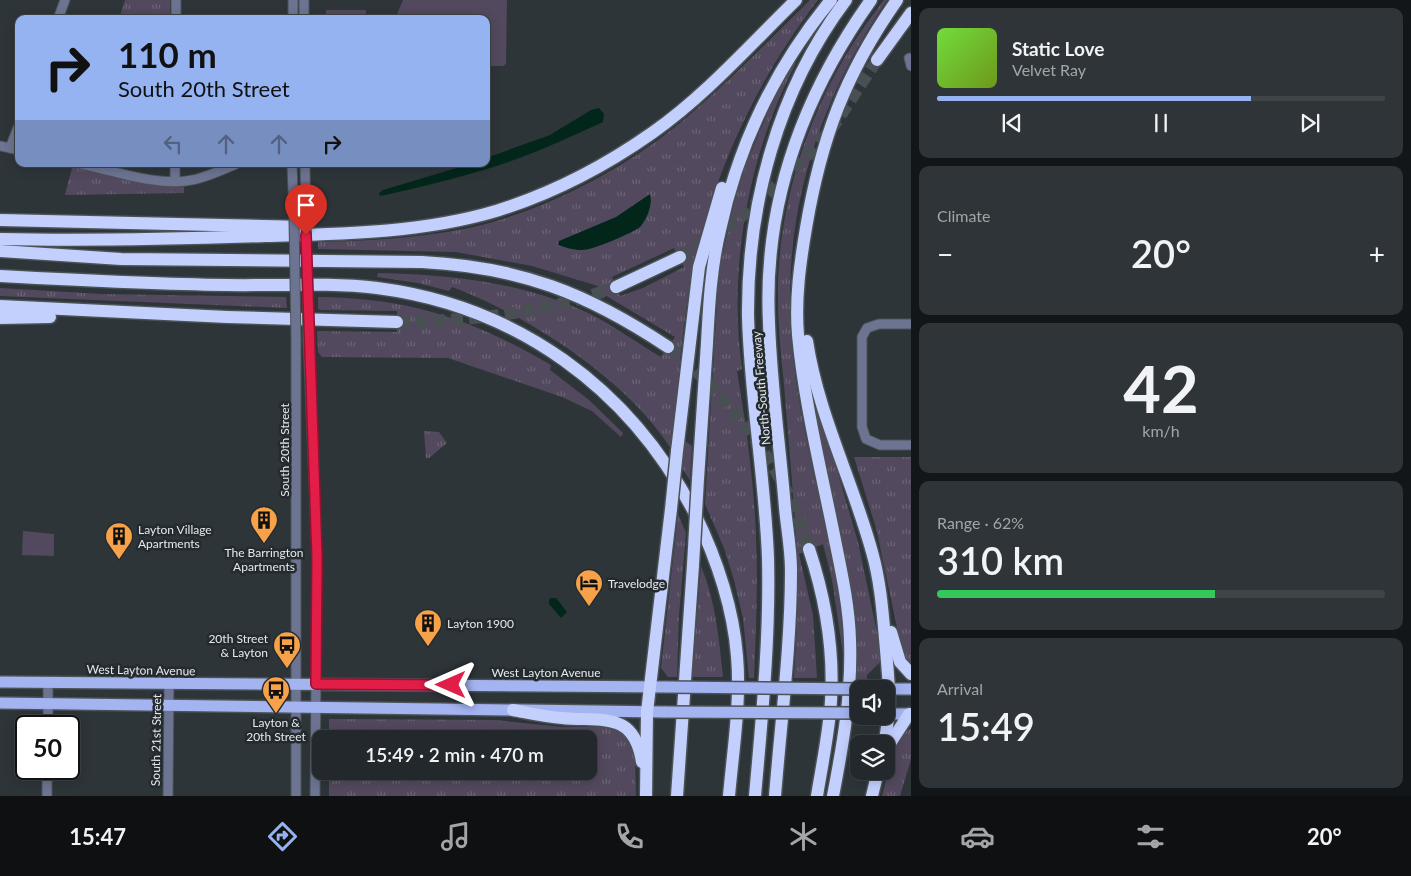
<!DOCTYPE html>
<meta charset="utf-8">
<style>
:root{--surface:#22282b;--page:#2e3437;--text:#f1f3f6;--muted:#a2a6a9;--line:#3f4447;--accent:#95b2f1}
body{margin:0;font-family:Lato,sans-serif;background:var(--page);color:var(--text);height:100vh;display:flex;flex-direction:column;font-size:19px;white-space:nowrap}
*{box-sizing:border-box;margin:0}
p{font-size:16px;color:var(--muted)}
.icon{flex:none;width:28px;height:28px;fill:none;stroke:currentColor;stroke-width:2;stroke-linecap:round;stroke-linejoin:round}
.map{position:relative;flex:1;overflow:hidden}
.side{display:flex;flex-direction:column;gap:8px;padding:8px;background:#131618;width:500px}
.side>*{flex:none}
.banner{position:absolute;left:15px;top:15px;width:475px;height:152px;border-radius:10px;box-shadow:0 2px 12px #0003,0 0 0 1px var(--line);background:#95b2f1;color:#111;overflow:hidden}
.buttons{position:absolute;left:850px;top:680px;display:grid;gap:10px}
.buttons a{display:grid;place-items:center;width:45px;height:45px;border-radius:10px;background:var(--surface);box-shadow:0 2px 12px #0003,0 0 0 1px var(--line);font-size:25px}
.speed{position:absolute;left:15px;top:715px;display:flex;gap:10px;font-size:25px;font-weight:700;text-align:center}
.speed>*{display:grid;place-content:center;width:65px;height:65px;border-radius:50%;background:var(--surface);box-shadow:0 2px 12px #0003,0 0 0 1px var(--line);line-height:1}
.speed .limit{border:2px solid #111;border-radius:8px;background:#fff;color:#111}
.pin{position:absolute;display:grid;place-items:center;width:42px;height:42px;color:#fff;margin:-51px -21px;border-radius:50% 50% 50% 0;rotate:-45deg;box-shadow:0 0 5px #0007}
.pin .icon{rotate:45deg}
.me{position:absolute;width:55px;margin:-28px;rotate:270deg;stroke-linejoin:round;filter:drop-shadow(0 0 4px #0008)}
.turn{display:flex;align-items:center;gap:18px;height:105px;padding:0 20px;font-size:22px}
.turn .icon{width:65px;height:65px;stroke-width:2.5}
.turn b{display:block;font-size:35px;line-height:42px}
.lanes{display:flex;align-items:center;height:48px;padding:0 20px;background:#0003;justify-content:center;gap:25px;direction:ltr}
.lanes .off{opacity:.35}
.big{font-size:38px;font-weight:600;line-height:1.1}
.side .card{flex:1;display:flex;flex-direction:column;justify-content:center;gap:8px;min-width:0;padding:0 18px;border-radius:10px;background:var(--page)}
.side .dial{align-items:center;gap:0}
.dial b{font-size:65px;line-height:1}
.song{display:flex;align-items:center;gap:15px}
.cover{width:60px;height:60px;border-radius:8px;background:linear-gradient(135deg,hsl(100 70% 55%),hsl(80 70% 35%))}
.played{height:5px;border-radius:2px;background:linear-gradient(90deg,var(--accent) 70%,var(--line) 70%)}
.keys{display:flex;justify-content:space-around;direction:ltr}
.heat{display:flex;justify-content:space-between;align-items:center;font-size:28px;direction:ltr}
.charge{height:8px;border-radius:4px;background:linear-gradient(90deg,#34c759 62%,var(--line) 0)}
.trip{position:absolute;left:312px;top:730px;width:285px;height:50px;border-radius:10px;background:var(--surface);box-shadow:0 2px 12px #0003,0 0 0 1px var(--line);font-weight:600;line-height:50px;text-align:center}
.dock{display:flex;height:80px;justify-content:space-around;align-items:center;background:#0e1011;color:var(--muted)}
.dock .icon{width:35px;height:35px}
.dock .current{color:var(--accent)}
.dock b{font-size:22px;color:var(--text)}
main{display:flex;flex:1;min-height:0}
.map>svg:first-child{display:block}
</style>
<main>
<div class="map">
<svg width="911" height="796" viewBox="0 0 911 796">
<defs>
<pattern id="grass-tufts" width="24" height="20" patternUnits="userSpaceOnUse" patternTransform="scale(1.25)"><rect width="24" height="20" fill="#53495e"/><path d="M3 7l-1-3M5 7V3M7 7l1-3M15 17l-1-3M17 17v-4M19 17l1-3" fill="none" stroke="#6c6375"/></pattern>
</defs>
<rect width="100%" height="100%" fill="#2e3539"/>
<!-- grass -->
<g fill="url(#grass-tufts)" fill-rule="evenodd">
<polygon points="125,0 170,0 170,17 119,19"/>
<path d="M810 0H818C755 82 708 183 690 286 680 340 677 397 673 452 631 382 528 315 452 287L449 291 418 283 377 277 378 273C451 275 518 281 586 312 612 324 635 342 661 357L675 337 603 294 598 286 532 266 456 252 318 249V242C369 241 419 238 469 228 539 213 619 172 675 127 723 88 766 43 810 0ZM674 248 684 267 643 288 620 296 612 277Z"/>
<path d="M884 0H887C813 110 779 225 793 358 804 457 839 553 845 653L843 654 832 580 823 544 799 554 813 615 817 678H794C797 631 799 585 796 538 793 487 788 435 784 384 780 349 777 313 778 278 783 177 821 79 884 0Z"/>
<rect x="326" y="10" width="40" height="9"/>
<path d="M794 62 796 63C748 155 728 267 742 369L737 371C746 426 754 481 756 537 758 584 756 631 754 678H749L743 618 734 580 724 548 705 504 719 270 735 199 745 167 773 100Z"/>
<polygon points="73,164 99,164 97,171 164,186 184,187 184,193 65,195"/>
<polygon points="0,288 101,294 286,297 287,308 0,296"/>
<path d="M318 297C410 298 472 319 551 365L550 370 589 400 623 433 621 437 592 411 562 397 448 358 322 357 318 352 317 331 397 332V311L321 310 318 309Z"/>
<polygon points="813,388 858,542 880,647 880,662 867,675 867,679 857,679 854,607 811,389"/>
<polygon points="424,431 439,432 447,443 429,458 426,458"/>
<polygon points="685,441 692,446 690,480 682,468"/>
<polygon points="854,457 911,457 911,669 902,651 876,528"/>
<polygon points="678,514 686,533 679,615 677,677 668,677 661,668"/>
<path d="M701 566C716 602 719 639 723 677H692Z"/>
<polygon points="329,719 494,720 563,727 615,727 632,741 635,760 636,796 329,796 329,771 589,771 589,739 329,739"/>
<polygon points="911,729 911,759 900,796 882,796 891,760 889,756 902,732"/>
</g>
<!-- pitch -->
<g fill="#53495e">
<polygon points="403,0 507,0 506,64 503,66 486,66 486,19 395,19"/>
<polygon points="23,531 54,534 54,556 22,555"/>
</g>
<!-- water -->
<g fill="#03261b">
<path d="M599 108 604 114 603 122C574 135 545 149 514 160 471 175 425 186 380 196L379 193 383 190 470 164H486V158L550 135 591 110Z"/>
<path d="M650 194C653 204 647 219 640 227 633 233 598 247 589 249 579 252 567 248 558 245L559 241 616 217Z"/>
<polygon points="551,598 556,598 567,612 561,618 549,604 549,600"/>
</g>
<g fill="none" stroke-linecap="round" stroke-linejoin="round">
<!-- highway-tunnel -->
<g stroke="#495054" stroke-width="12" stroke-dasharray="12 6" stroke-linecap="butt">
<polyline points="680,257 741,217 803,161 835,124 877,60"/>
<path d="M397 322C475 320 542 314 616 287"/>
<path d="M668 347C717 386 758 436 787 492 797 510 802 531 809 549"/>
</g>
<!-- minor casing -->
<g stroke="#4b5256" stroke-width="11">
<g id="minor">
<polyline points="304,0 304,19"/>
<polyline points="58,19 65,0"/>
<polyline points="176,19 176,0"/>
<polyline points="293,19 293,0"/>
<polyline points="909,58 911,66"/>
<polyline points="0,146 19,150"/>
<polyline points="10,148 19,125"/>
<path d="M82 164C114 171 160 187 192 180 207 177 222 170 236 164"/>
<polyline points="292,164 294,218"/>
<polyline points="305,164 306,218"/>
<polyline points="175,181 175,164"/>
<polyline points="911,324 879,324 867,328 862,337 862,427 866,439 880,445 911,445"/>
<polyline points="296,339 296,796"/>
<polyline points="308,339 317,557 315,796"/>
<polyline points="48,726 48,683"/>
<polyline points="47,796 47,769"/>
<polyline points="168,796 169,684"/>
</g>
</g>
<!-- major casing -->
<g stroke="#4b5256" stroke-width="14">
<g id="major">
<polyline points="0,682 667,687"/>
<polyline points="866,689 911,689"/>
<polyline points="0,703 665,712"/>
<polyline points="886,714 911,714"/>
</g>
</g>
<!-- highway casing -->
<g stroke="#4b5256" stroke-width="15">
<g id="highway">
<polyline points="877,60 911,13"/>
<polyline points="0,220 305,227"/>
<path d="M0 239C89 241 177 239 266 236 342 234 422 233 496 211 551 194 605 166 652 133 705 96 750 45 796 0"/>
<path d="M0 251 121 259 422 262C520 267 587 293 668 347"/>
<path d="M0 276C75 280 151 284 226 285 276 286 328 282 377 288 517 306 630 388 694 512 716 557 733 606 737 656 741 702 733 750 729 796"/>
<polyline points="616,287 680,257"/>
<polyline points="0,306 227,317 397,322"/>
<polyline points="0,318 50,317"/>
<path d="M807 341C818 414 853 482 872 552 881 583 883 617 886 650 889 687 892 706 884 744"/>
<polyline points="677,451 699,267 722,188"/>
<path d="M698 479C701 434 704 388 707 343 709 305 711 267 720 230 738 146 776 67 831 0"/>
<path d="M809 549C825 597 834 651 831 701 829 732 822 765 817 796"/>
<polyline points="891,632 900,662 911,674"/>
<path d="M513 710C529 713 546 717 562 718 601 722 634 710 642 762"/>
<polyline points="887,748 909,714"/>
<polyline points="646,796 647,712 671,509"/>
<polyline points="677,796 693,565"/>
<path d="M755 796C762 717 770 637 768 558 765 477 750 397 748 316 747 205 778 90 846 0"/>
<path d="M775 796C781 721 791 645 791 570 791 549 787 529 785 508 780 447 771 385 769 323 763 203 802 97 871 0"/>
<path d="M833 796C843 744 852 694 850 640 849 603 840 566 833 530 820 466 804 400 798 335 795 299 800 263 806 228 821 139 845 74 897 0"/>
<polyline points="872,796 878,771"/>
</g>
</g>
<!-- minor -->
<use href="#minor" stroke="#6c7492" stroke-width="9"/>
<!-- major -->
<use href="#major" stroke="#a4b4f1" stroke-width="11"/>
<!-- highway -->
<use href="#highway" stroke="#c3cffc" stroke-width="12"/>
<!-- minor-bridge casing -->
<g stroke="#4b5256" stroke-width="11" stroke-linecap="butt">
<g id="minor-bridge">
<polyline points="294,218 296,339"/>
<polyline points="306,218 308,339"/>
</g>
</g>
<!-- major-bridge casing -->
<g stroke="#4b5256" stroke-width="14" stroke-linecap="butt">
<g id="major-bridge">
<polyline points="667,687 866,689"/>
<polyline points="665,712 859,713"/>
</g>
</g>
<!-- highway-bridge casing -->
<g stroke="#4b5256" stroke-width="15" stroke-linecap="butt">
<g id="highway-bridge">
<polyline points="671,509 677,451"/>
<polyline points="693,565 698,479"/>
</g>
</g>
<!-- minor-bridge -->
<use href="#minor-bridge" stroke="#6c7492" stroke-width="9"/>
<!-- major-bridge -->
<use href="#major-bridge" stroke="#a4b4f1" stroke-width="11"/>
<!-- highway-bridge -->
<use href="#highway-bridge" stroke="#c3cffc" stroke-width="12"/>
</g>
<g fill="none" stroke-linecap="round" stroke-linejoin="round">
<!-- route casing -->
<g stroke="#92132f" stroke-width="12">
<polyline id="route" points="306,235 317,557 316,684 451,685"/>
</g>
<!-- route -->
<use href="#route" stroke="#e11d48" stroke-width="9"/>
</g>
<!-- icons -->
<defs>
<g id="building-pin" transform="scale(1.4375)"><path d="M0 17L-7.5 6A9.5 9.5 0 1 1 7.5 6Z" fill="#f7a248" stroke="#242b2f"/><path d="M-4-6H4V6H1V3H-1V6H-4ZM-2.5-4.3h1.7v1.8h-1.7ZM.8-4.3h1.7v1.8H.8ZM-2.5-1h1.7V.8h-1.7ZM.8-1h1.7V.8H.8Z" fill="#111"/></g>
<g id="hotel-pin" transform="scale(1.4375)"><path d="M0 17L-7.5 6A9.5 9.5 0 1 1 7.5 6Z" fill="#f7a248" stroke="#242b2f"/><path d="M-6-4.5h1.5V1H6V5H4.5V3h-9V5H-6ZM-4 0a1.8 1.8 0 1 1 3.6 0ZM.5 0V-2.5h3Q6-2.5 6 0Z" fill="#111"/></g>
<g id="bus-pin" transform="scale(1.4375)"><path d="M0 17L-7.5 6A9.5 9.5 0 1 1 7.5 6Z" fill="#f7a248" stroke="#242b2f"/><path d="M-5-6H5V4H4V6H2V4H-2V6H-4V4H-5ZM-3.5-4V0h7V-4ZM-3.5 1.2v1.5H-2V1.2ZM2 1.2v1.5H3.5V1.2Z" fill="#111"/></g>
</defs>
<g fill-rule="evenodd">
<use href="#building-pin" x="264" y="520"/>
<use href="#building-pin" x="119" y="536"/>
<use href="#hotel-pin" x="589" y="583"/>
<use href="#building-pin" x="428" y="623"/>
<use href="#bus-pin" x="287" y="645"/>
<use href="#bus-pin" x="276" y="690"/>
</g>
<g text-anchor="middle" dominant-baseline="central" stroke-width="5" stroke-linejoin="round" paint-order="stroke">
<!-- street labels -->
<g font-size="12" fill="#e5e9ec" stroke="#242b2f">
<text transform="translate(761 388) rotate(-95)">North-South Freeway</text>
<text transform="translate(284 450) rotate(-90)">South 20th Street</text>
<text transform="translate(141 670) rotate(1)">West Layton Avenue</text>
<text x="546" y="672">West Layton Avenue</text>
<text transform="translate(156 740) rotate(-89)">South 21st Street</text>
</g>
<!-- poi labels -->
<g font-size="12" fill="#e5e9ec" stroke="#242b2f" text-anchor="start">
<text x="138" y="529">Layton Village<tspan x="138" dy="14">Apartments</tspan></text>
<text x="264" y="552" text-anchor="middle">The Barrington<tspan x="264" dy="14">Apartments</tspan></text>
<text x="608" y="583">Travelodge</text>
<text x="447" y="623">Layton 1900</text>
<text x="268" y="638" text-anchor="end">20th Street<tspan x="268" dy="14">&amp; Layton</tspan></text>
<text x="276" y="722" text-anchor="middle">Layton &amp;<tspan x="276" dy="14">20th Street</tspan></text>
</g>
</g>
</svg>
<div class="buttons">
<a><svg class="icon" aria-label="sound" viewBox="0 0 24 24"><path d="M4 9h4l5-4v14l-5-4H4zM17 9q2 3 0 6"/></svg></a>
<a><svg class="icon" aria-label="layers" viewBox="0 0 24 24"><path d="M12 4l9 5-9 5-9-5zM3 14l9 5 9-5"/></svg></a>
</div>
<div class="speed"><div class="limit">50</div></div>
<div class="pin" style="left:306px;top:235px;background:#d93025"><svg class="icon" aria-label="arrive" viewBox="0 0 24 24"><path d="M6 21V4h12l-3 4 3 4H6"/></svg></div>
<svg class="me" style="left:451px;top:685px" viewBox="-20 -20 40 40"><path d="M0-17L14 15 0 8-14 15z" fill="#e11d48" stroke="#fff" stroke-width="4"/></svg>
<div class="trip">15:49 · 2 min · 470 m</div>
<div class="banner">
<div class="turn"><svg class="icon" aria-label="right" viewBox="0 0 24 24"><path d="M7 20v-9h11M14 6l5 5-5 5"/></svg><div><b>110 m</b>South 20th Street</div></div>
<div class="lanes"><svg class="icon off" aria-label="left" viewBox="0 0 24 24"><path d="M17 20v-9H6M10 6l-5 5 5 5"/></svg><svg class="icon off" aria-label="ahead" viewBox="0 0 24 24"><path d="M12 20V5M6 11l6-6 6 6"/></svg><svg class="icon off" aria-label="ahead" viewBox="0 0 24 24"><path d="M12 20V5M6 11l6-6 6 6"/></svg><svg class="icon" aria-label="right" viewBox="0 0 24 24"><path d="M7 20v-9h11M14 6l5 5-5 5"/></svg></div>
</div>
</div>
<section class="side">
<div class="card">
<div class="song"><i class="cover"></i><div><b>Static Love</b><p>Velvet Ray</p></div></div>
<div class="played"></div>
<div class="keys"><svg class="icon" aria-label="previous" viewBox="0 0 24 24"><path d="M18 5L8 12l10 7zM5 5v14"/></svg><svg class="icon" aria-label="pause" viewBox="0 0 24 24"><path d="M8 5v14M16 5v14"/></svg><svg class="icon" aria-label="next" viewBox="0 0 24 24"><path d="M6 5l10 7-10 7zM19 5v14"/></svg></div>
</div>
<div class="card"><p>Climate</p>
<div class="heat"><a>−</a><b class="big">20°</b><a>+</a></div>
</div>
<div class="card dial"><b>42</b><p>km/h</p></div>
<div class="card"><p>Range · 62%</p><b class="big">310 km</b><div class="charge"></div></div>
<div class="card"><p>Arrival</p><b class="big">15:49</b></div>
</section>
</main>
<nav class="dock">
<b>15:47</b>
<svg class="icon current" aria-label="directions" viewBox="0 0 24 24"><path d="M12 3l9 9-9 9-9-9zM9 14v-3h6M13 9l2 2-2 2"/></svg>
<svg class="icon" aria-label="music" viewBox="0 0 24 24"><path d="M9 18V5l10-2v13"/><circle cx="6" cy="18" r="3"/><circle cx="16" cy="16" r="3"/></svg>
<svg class="icon" aria-label="phone" viewBox="0 0 24 24"><path d="M5 4h4l2 5-3 2q2 4 5 5l2-3 5 2v4C11 20 4 13 5 4z"/></svg>
<svg class="icon" aria-label="climate" viewBox="0 0 24 24"><path d="M12 3v18M4 7l16 10M4 17L20 7"/></svg>
<svg class="icon" aria-label="car" viewBox="0 0 24 24"><path d="M5 17H2v-5l4-1 3-4h7l3 4 3 1v5h-3M9 17h6M6 11h13"/><circle cx="7" cy="17" r="2"/><circle cx="17" cy="17" r="2"/></svg>
<svg class="icon" aria-label="filters" viewBox="0 0 24 24"><path d="M4 7h16M4 17h16"/><circle cx="9" cy="7" r="2"/><circle cx="15" cy="17" r="2"/></svg>
<b>20°</b>
</nav>
